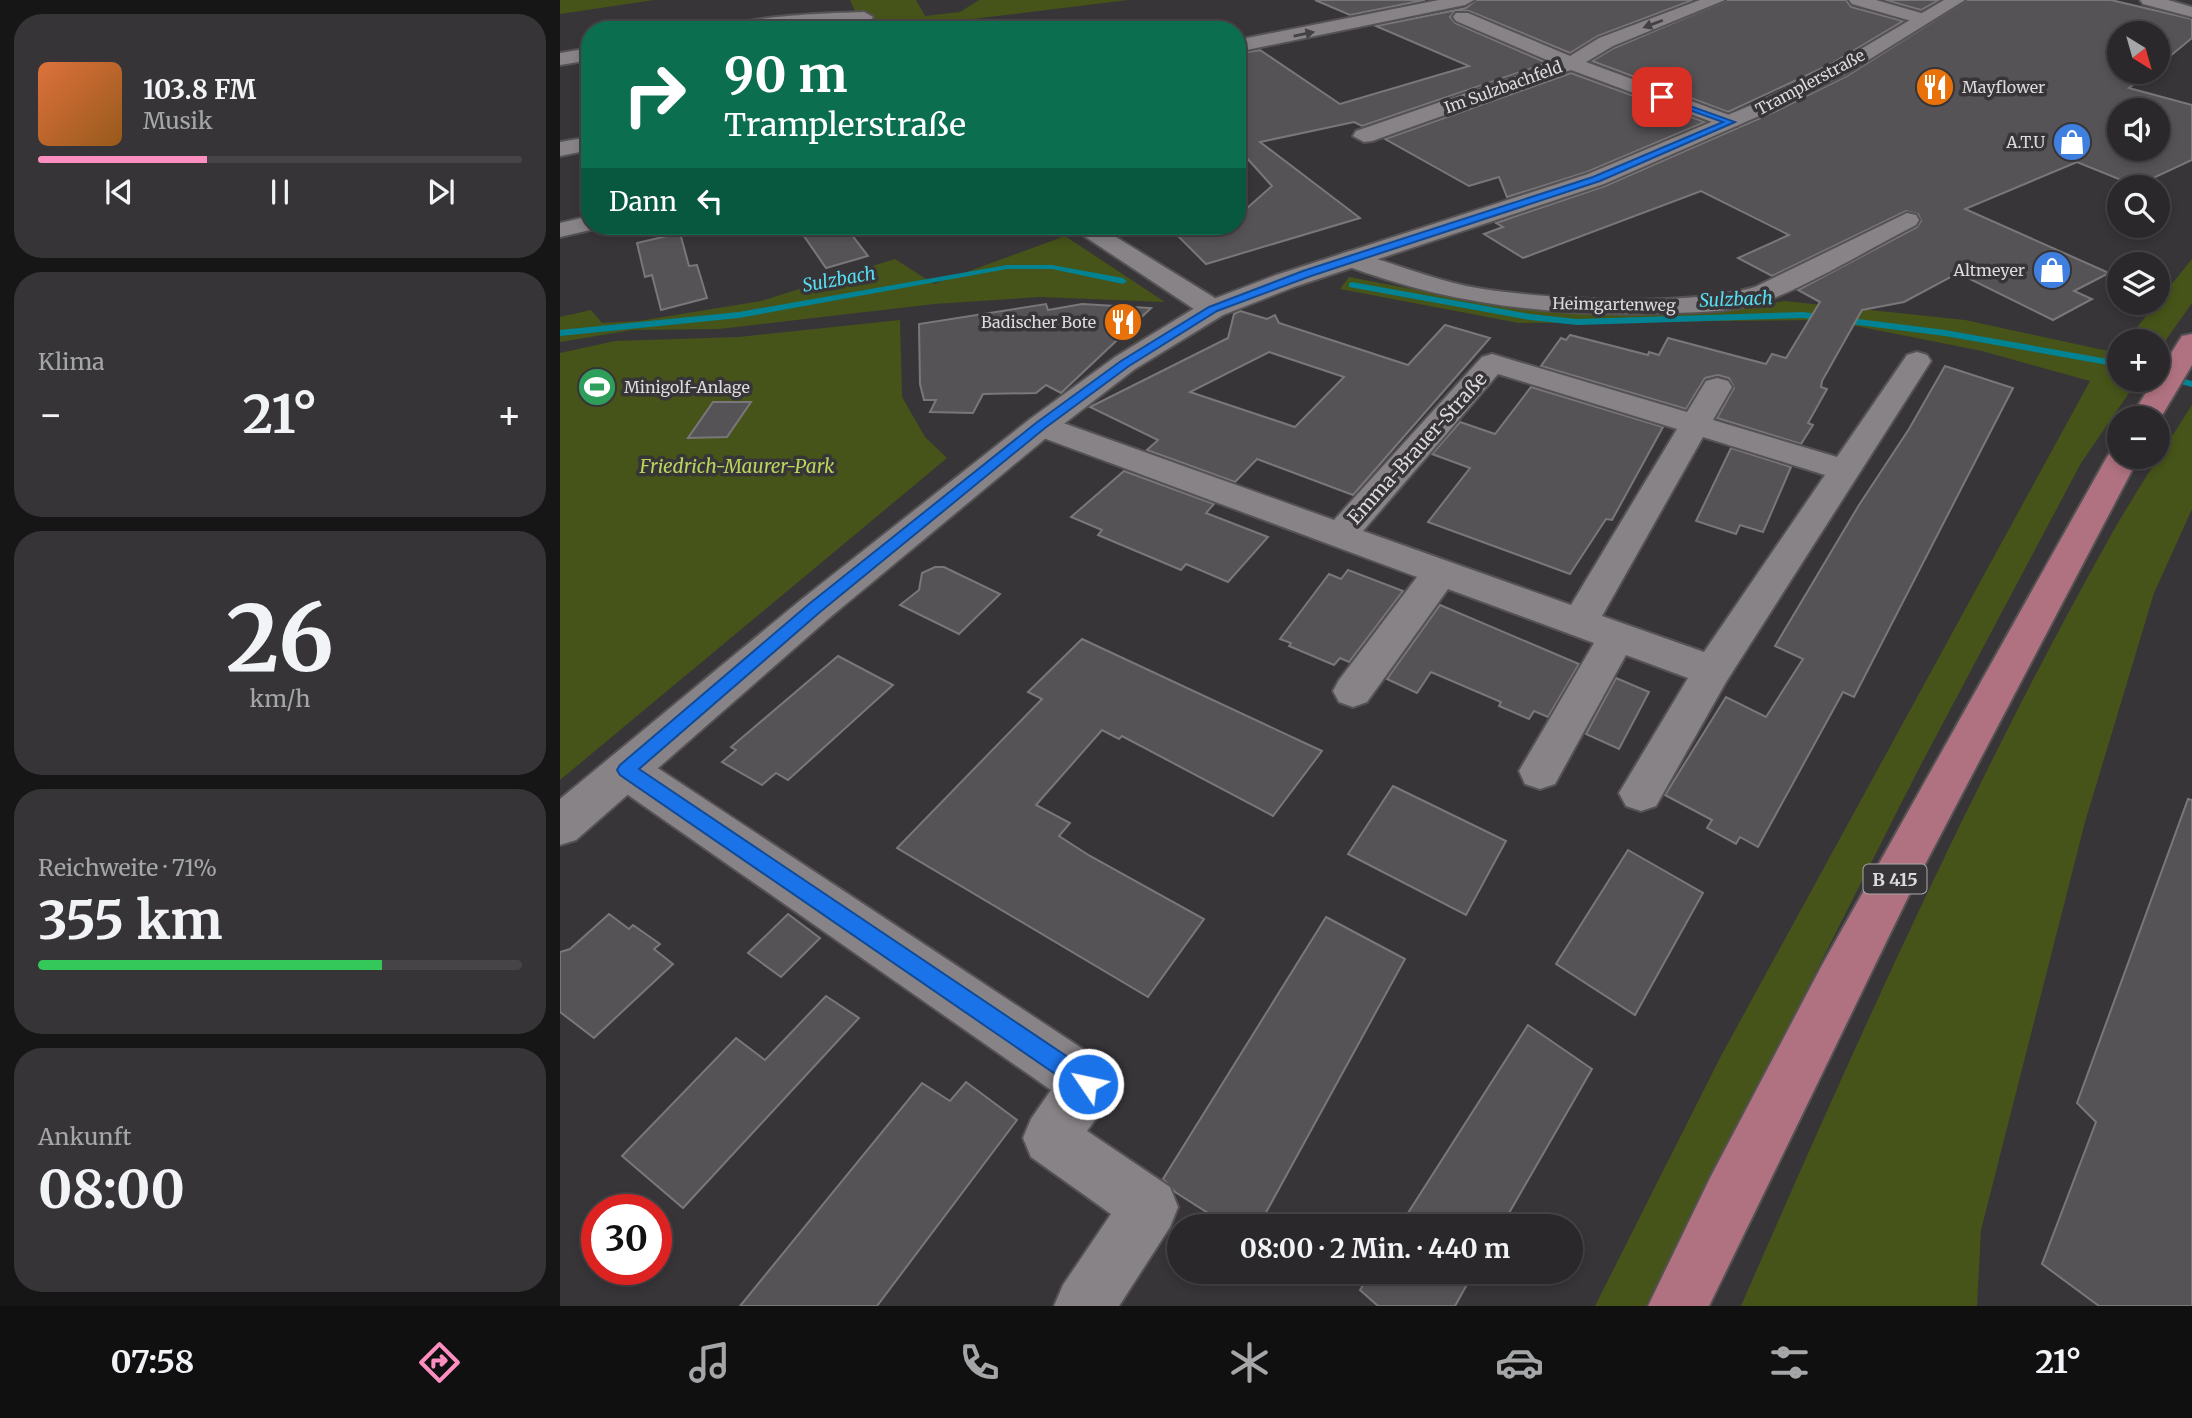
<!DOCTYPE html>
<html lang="de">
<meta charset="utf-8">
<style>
:root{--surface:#2a282a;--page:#363436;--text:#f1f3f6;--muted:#a5a6a8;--line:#464447;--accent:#fd8ec0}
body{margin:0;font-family:Merriweather,serif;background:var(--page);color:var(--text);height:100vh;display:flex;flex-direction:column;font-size:26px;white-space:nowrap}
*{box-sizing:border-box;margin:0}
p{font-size:23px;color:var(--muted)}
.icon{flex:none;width:38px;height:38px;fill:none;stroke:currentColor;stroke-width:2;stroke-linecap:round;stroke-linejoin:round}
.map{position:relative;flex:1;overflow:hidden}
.panel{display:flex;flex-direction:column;gap:14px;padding:14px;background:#171617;width:560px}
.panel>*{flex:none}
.hud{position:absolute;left:21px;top:21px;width:665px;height:214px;border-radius:28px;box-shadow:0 4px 10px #0003,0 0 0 2px var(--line);background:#0b6e4f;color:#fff;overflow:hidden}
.needle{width:46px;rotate:143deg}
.fabs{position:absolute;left:1547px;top:21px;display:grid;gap:14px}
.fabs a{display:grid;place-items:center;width:63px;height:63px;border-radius:50%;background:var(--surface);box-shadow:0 4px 10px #0003,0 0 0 2px var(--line);font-size:35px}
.speed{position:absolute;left:21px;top:1194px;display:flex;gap:14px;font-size:35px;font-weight:700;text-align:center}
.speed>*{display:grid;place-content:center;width:91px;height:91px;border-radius:50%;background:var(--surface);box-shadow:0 4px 10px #0003,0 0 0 2px var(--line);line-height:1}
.speed .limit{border:10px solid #d22;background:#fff;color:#111}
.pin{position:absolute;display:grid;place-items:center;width:60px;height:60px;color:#fff;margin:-30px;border-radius:14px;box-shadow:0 4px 10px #0006}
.me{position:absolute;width:77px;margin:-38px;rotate:304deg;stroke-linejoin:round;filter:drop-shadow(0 0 5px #0008)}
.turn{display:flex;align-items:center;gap:24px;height:147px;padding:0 28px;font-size:32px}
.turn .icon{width:91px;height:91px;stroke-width:2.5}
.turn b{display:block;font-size:49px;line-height:60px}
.then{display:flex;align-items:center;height:66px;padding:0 28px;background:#0003;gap:14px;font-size:26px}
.big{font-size:52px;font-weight:700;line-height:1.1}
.panel .tile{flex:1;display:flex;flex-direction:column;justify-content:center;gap:10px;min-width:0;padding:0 24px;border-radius:28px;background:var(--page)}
.panel .dial{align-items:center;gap:0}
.dial b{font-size:91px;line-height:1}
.song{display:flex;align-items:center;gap:21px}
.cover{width:84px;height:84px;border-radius:10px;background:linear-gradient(135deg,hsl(20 70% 55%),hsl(30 70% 35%))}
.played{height:7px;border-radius:4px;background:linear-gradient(90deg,var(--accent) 35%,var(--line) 35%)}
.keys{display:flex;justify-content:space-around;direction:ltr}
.heat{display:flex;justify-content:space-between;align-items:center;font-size:38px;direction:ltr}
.charge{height:10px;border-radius:5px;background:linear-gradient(90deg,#34c759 71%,var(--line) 0)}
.trip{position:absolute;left:607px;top:1214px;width:416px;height:70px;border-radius:35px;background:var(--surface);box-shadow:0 4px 10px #0003,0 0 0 2px var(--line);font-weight:700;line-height:70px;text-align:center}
.dock{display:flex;height:112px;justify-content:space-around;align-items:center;background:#111011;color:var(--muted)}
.dock .icon{width:49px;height:49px}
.dock .on{color:var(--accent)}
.dock b{font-size:32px;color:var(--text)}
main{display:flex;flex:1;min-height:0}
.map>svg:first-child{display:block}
</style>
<main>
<section class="panel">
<div class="tile">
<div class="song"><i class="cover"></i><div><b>103.8 FM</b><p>Musik</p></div></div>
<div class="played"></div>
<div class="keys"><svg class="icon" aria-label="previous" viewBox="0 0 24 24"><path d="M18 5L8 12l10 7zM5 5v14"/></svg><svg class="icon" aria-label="pause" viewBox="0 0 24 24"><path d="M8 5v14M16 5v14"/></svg><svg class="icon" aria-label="next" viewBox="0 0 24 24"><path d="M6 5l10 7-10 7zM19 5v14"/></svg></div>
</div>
<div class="tile"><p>Klima</p>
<div class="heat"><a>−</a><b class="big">21°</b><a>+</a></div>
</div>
<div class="tile dial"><b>26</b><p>km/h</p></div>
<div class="tile"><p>Reichweite · 71%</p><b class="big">355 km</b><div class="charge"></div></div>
<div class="tile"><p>Ankunft</p><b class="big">08:00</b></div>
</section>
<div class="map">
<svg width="1632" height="1306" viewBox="0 0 1632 1306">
<rect width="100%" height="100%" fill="#383538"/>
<!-- green -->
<g fill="#465419">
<polygon points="0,0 94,0 0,14"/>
<polygon points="290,0 356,0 365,16 400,12 419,0 568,0 330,29 311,28 305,13 296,13"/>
<polygon points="505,236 605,302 480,297 374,304 159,329 72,330 0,342 0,317 31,310 42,323 79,321 201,301 335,259 374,284"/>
<polygon points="1632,259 1632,303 1598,351 1598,341 1566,341"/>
<polygon points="789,277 956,309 1005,311 1169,308 1225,301 1405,320 1557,353 1559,351 1559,380 1578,380 1521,463 1356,774 1087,1306 1035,1306 1161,1056 1530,381 1422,351 1266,320 959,323 780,289"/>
<polygon points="340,320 342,397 365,437 387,458 0,780 0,353 55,341 179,337"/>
<path d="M1632 405V509L1594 593 1525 822 1421 1230 1417 1306H1181C1295 1045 1412 783 1551 535 1576 491 1605 448 1632 405Z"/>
</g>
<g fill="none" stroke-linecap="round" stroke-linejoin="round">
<!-- stream -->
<g fill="#028393" fill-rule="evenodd">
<polygon points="447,265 492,265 563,278 567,281 563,284 492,269 447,269 179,318 0,336 0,330 179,312"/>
<polygon points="792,282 970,314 1017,319 1243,312 1385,330 1559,361 1559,367 1385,336 1243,318 1017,325 970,320 789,287 789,283"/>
<polygon points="1598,372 1632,381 1632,387 1598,378"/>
</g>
</g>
<!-- building -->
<g fill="#565356" stroke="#7a777a" stroke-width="2" fill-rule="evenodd">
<polygon points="755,0 865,0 790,15"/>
<polygon points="916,0 1133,0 1038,36 1010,53 909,11 896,10 890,17 895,23 987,63 802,126 794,122 700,142 800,218 646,264 608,226 677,226 677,217 712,186 677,147 677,54 700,50 780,104 909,66 816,26 906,8"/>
<polygon points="1167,0 1286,0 1291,7 1343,21 1271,64 1168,112 1032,61 1054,48"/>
<polygon points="1325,0 1379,0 1361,10"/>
<path d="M1407 0H1551L1632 19V38L1598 66V33H1559V72H1590L1569 88 1632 105V160L1576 186 1517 162 1405 209 1549 273 1514 291 1532 299 1493 320 1398 273 1344 302 1302 310 1262 381 1261 387 1267 389 1248 423 1253 425 1241 444 1157 418 1174 388 1169 378 1158 375 1145 378 1126 409 981 366 1001 338 1006 340 1010 335 1088 355 1089 352 1099 355 1108 338 1206 364 1212 354 1226 358 1260 302 1238 290 1357 227 1361 221 1358 214 1346 211 1212 276 1178 258 1229 235 1141 191 963 258 924 234 943 227 936 223 1045 186 1216 111 1287 76ZM1559 110H1598V149H1559Z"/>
<polygon points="1011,73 1145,122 1027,172 947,197 939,177 909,186 825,139"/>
<polygon points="237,226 285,226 308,256 266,268"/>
<polygon points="120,233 129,266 137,265 147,298 101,310 92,275 85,277 77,243"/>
<polygon points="486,304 488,310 522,304 591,308 501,393 486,385 476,393 423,394 413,413 370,412 376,400 364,400 360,384 359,324"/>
<path d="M680 311 707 319 715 315 719 323 848 365 885 325 930 338 793 495 697 459 675 482 587 450 598 440 530 407 668 338 674 314ZM709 352 784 377 735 427 630 392Z"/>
<polygon points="1385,366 1453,388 1294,697 1283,692 1198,847 1180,837 1176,844 1147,828 1152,820 1105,795 1166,697 1206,717 1243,659 1215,646 1299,505 1349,429"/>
<polygon points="971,387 1103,427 1052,520 1046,519 1010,574 868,522 910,468 872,454 900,422 935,434"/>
<polygon points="153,402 191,402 167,437 128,438"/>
<polygon points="1171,448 1231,467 1203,532 1180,525 1176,534 1136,521"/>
<polygon points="564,471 654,504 646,513 708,537 668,582 626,564 621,570 538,535 542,530 511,517"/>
<polygon points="375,567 384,567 440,594 399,634 340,605 359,590 362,573"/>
<polygon points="788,570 843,591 789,662 780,658 774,665 729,646 731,643 720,639 769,574 781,579"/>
<polygon points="880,605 1019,664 988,717 974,711 969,719 939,706 941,702 871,672 857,693 827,679"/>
<polygon points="522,639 762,751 713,816 562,736 559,739 542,730 476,805 510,823 499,836 530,856 644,919 588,997 337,848 482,699 468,692"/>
<polygon points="278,656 333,685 228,780 216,773 202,785 162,762 176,750 171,747"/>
<polygon points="1056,678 1089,692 1059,749 1026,734"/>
<polygon points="833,786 946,841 906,915 788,854"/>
<polygon points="1628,799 1632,800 1632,1306 1539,1306 1482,1264 1536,1122 1517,1103"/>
<polygon points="1068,850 1143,893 1075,1015 996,964"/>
<polygon points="49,914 69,929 73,925 100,944 94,949 113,964 34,1038 0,1012 0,952 10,949"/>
<polygon points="228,914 260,938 221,977 188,953"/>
<polygon points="766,917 845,959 698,1227 670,1227 615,1192 603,1179"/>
<polygon points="266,996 299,1018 123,1208 62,1156 176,1038 205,1060"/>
<polygon points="968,1025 1032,1069 941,1227 839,1227"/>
<polygon points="406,1082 457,1120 317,1306 180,1306 362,1083 390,1101"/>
<polygon points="811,1272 914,1272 895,1306 818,1306 800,1290"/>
</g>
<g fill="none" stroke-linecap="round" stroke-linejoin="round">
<!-- minor casing -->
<g stroke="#555254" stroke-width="4">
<g id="minor">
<polygon points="879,0 914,0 905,5 677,52 677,40"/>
<polygon points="1140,0 1165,0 1053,46 1026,62 1177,118 1181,122 1177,126 1163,126 1011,70 812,141 804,142 793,136 796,131 994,63 896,21 893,17 896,13 908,13 1010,56 1039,38"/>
<polygon points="1289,0 1316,0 1368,15 1371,19 1362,24 1292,4"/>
<polygon points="1580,0 1608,0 1632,7 1632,17 1583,4"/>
<path d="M304 12 313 17 310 21 206 30H165C179 15 279 13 304 12Z"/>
<polygon points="30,48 30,60 0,65 0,53"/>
<polygon points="30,137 30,150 0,156 0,142"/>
<path d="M1347 213 1356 215 1359 220 1356 225C1309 249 1262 278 1214 298 1180 312 1145 312 1109 313 994 317 889 305 781 264L777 259 781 254 790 251C835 263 877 282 923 289 997 300 1125 307 1195 287Z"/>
<polygon points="30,216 30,226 40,226 39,228 0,237 0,223"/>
<polygon points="509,226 538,226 663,303 667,309 663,315 643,315"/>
<path d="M1357 352 1367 355 1371 361 1166 682 1096 806 1081 811 1066 806 1059 793 1128 678 1066 655 995 784 980 789 965 784 959 771 1034 643 888 589 807 702 793 707 779 702 773 691 779 680 857 577 470 433 465 426 470 419 481 416 492 419 774 520 922 357 932 354 942 357 1127 412 1146 381 1157 378 1168 381 1172 387 1153 420 1277 457 1347 355ZM938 374 1117 429 1011 605 803 531ZM1143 437 1265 475 1144 652 1042 616Z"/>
<polygon points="66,752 81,757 547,1065 554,1084 547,1103 527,1131 610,1187 618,1207 610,1227 559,1306 494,1306 503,1285 551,1214 471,1157 463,1138 471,1119 491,1090 51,783 45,770 51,757"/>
</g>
</g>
<!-- tertiary casing -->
<g stroke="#555254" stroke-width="4">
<polygon id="tertiary" points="1384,0 1405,0 1286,74 1215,109 1044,184 734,287 663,315 575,369 492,433 268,619 16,840 0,845 0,799 242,599 470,419 555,357 643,303 716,275 1028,174 1201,101 1272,66"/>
</g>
<!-- primary casing -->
<g stroke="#555254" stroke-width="4">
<g id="primary">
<polygon points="1632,334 1632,365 1598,422 1598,418 1570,418 1594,380 1598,380 1598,374 1622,336"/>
<polygon points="1559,448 1559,457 1579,457 1350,893 1149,1306 1088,1306 1150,1178 1261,967 1547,457 1552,450"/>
</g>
</g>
<!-- minor -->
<use href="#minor" fill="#878386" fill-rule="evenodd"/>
<!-- tertiary -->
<use href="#tertiary" fill="#878386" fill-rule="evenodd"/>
<!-- primary -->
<use href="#primary" fill="#b07281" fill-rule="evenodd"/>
</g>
<!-- one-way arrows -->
<defs><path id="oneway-solid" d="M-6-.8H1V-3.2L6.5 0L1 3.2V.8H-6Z" transform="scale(1.75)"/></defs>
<g fill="#444144">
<use href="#oneway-solid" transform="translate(1093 24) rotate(159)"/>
<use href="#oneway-solid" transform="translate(744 34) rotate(-11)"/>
</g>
<!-- route -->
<polygon fill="#1a73e8" stroke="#114b97" stroke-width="2" points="1099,95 1175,122 1040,181 751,276 657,311 569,366 485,428 260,612 79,769 536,1076 539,1084 536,1091 528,1095 520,1091 60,775 57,770 60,765 249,604 476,423 561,361 649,307 743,271 1033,177 1163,122 1099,99"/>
<!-- icons -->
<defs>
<g id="restaurant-disc" transform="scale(2.0125)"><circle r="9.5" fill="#e8710a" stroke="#383538"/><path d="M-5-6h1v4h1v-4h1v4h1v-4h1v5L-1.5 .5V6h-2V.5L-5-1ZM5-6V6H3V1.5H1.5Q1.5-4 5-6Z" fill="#fff"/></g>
<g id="shop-disc" transform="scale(2.0125)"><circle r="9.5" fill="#3f7fe0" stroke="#383538"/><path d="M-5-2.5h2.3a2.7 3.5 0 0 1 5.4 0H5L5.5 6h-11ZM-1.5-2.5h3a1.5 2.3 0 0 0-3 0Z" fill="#fff"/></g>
<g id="stadium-disc" transform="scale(2.0125)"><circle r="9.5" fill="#2e9e5b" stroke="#383538"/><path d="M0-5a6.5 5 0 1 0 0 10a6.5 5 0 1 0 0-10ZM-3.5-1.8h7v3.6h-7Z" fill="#fff"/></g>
</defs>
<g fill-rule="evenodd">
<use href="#restaurant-disc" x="1375" y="87"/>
<use href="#shop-disc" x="1512" y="142"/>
<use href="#shop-disc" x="1492" y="270"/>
<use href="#restaurant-disc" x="563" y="322"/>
<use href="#stadium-disc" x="37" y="387"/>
</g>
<g text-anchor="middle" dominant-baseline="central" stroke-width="7" stroke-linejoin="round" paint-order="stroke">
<!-- far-street labels -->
<g font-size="16" fill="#dcdadc" stroke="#383538">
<text transform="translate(1250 82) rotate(-28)">Tramplerstraße</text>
<text transform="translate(943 87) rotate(-20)">Im Sulzbachfeld</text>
<text transform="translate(1054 304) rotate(1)">Heimgartenweg</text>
</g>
<!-- far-poi labels -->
<g font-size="16" fill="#dcdadc" stroke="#383538" text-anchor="end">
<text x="1402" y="87" text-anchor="start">Mayflower</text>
<text x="1485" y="142">A.T.U</text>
<text x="1465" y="270">Altmeyer</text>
<text x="536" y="322">Badischer Bote</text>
<text x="64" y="387" text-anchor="start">Minigolf-Anlage</text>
</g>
<!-- far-water labels -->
<g font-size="18" font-style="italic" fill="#56dff4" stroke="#383538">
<text transform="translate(279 279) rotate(-10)">Sulzbach</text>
<text transform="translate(1176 299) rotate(-2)">Sulzbach</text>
</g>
<!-- shield labels -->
<rect fill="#383538" stroke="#aba8ab" stroke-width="2" x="1303.5" y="864.5" width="63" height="29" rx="5"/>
<g font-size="18" font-weight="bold" fill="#dcdadc">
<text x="1335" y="879">B 415</text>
</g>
<!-- street labels -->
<g font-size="19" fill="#dcdadc" stroke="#383538">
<text transform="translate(857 448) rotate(-48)">Emma-Brauer-Straße</text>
</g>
<!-- park labels -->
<g font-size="19" font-style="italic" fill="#b8d55c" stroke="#383538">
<text x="177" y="466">Friedrich-Maurer-Park</text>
</g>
</g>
</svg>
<div class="fabs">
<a><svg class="needle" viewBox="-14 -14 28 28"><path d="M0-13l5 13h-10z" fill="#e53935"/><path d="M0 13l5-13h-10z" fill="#a5a6a8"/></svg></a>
<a><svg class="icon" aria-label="sound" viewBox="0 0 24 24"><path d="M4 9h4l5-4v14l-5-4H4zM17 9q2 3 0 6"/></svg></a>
<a><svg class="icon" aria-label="search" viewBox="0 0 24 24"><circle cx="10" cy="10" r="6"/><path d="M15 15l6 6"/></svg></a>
<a><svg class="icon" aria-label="layers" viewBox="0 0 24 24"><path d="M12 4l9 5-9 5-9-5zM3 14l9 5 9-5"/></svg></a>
<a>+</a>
<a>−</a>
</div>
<div class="speed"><div class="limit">30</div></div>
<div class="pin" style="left:1102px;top:97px;background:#d93025"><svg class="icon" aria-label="arrive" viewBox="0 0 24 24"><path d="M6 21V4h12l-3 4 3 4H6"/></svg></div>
<svg class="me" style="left:528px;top:1084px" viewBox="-20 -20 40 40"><circle r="17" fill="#1a73e8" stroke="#fff" stroke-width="3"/><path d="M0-11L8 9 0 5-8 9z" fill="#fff"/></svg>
<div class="trip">08:00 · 2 Min. · 440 m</div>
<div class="hud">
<div class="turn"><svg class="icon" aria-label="right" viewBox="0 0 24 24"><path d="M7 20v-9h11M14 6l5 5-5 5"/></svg><div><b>90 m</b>Tramplerstraße</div></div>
<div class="then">Dann<svg class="icon" aria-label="left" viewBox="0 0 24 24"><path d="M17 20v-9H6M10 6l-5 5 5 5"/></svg></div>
</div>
</div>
</main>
<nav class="dock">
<b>07:58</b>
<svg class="icon on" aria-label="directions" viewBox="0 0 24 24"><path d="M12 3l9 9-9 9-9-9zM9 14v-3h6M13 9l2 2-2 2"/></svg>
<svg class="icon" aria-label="music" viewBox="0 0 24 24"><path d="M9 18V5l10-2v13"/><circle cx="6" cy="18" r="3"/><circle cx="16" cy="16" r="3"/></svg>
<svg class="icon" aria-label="phone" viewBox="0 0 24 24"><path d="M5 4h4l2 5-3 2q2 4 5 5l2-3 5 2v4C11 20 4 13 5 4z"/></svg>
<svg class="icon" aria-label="climate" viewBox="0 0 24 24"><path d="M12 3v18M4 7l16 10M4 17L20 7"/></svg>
<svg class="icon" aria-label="car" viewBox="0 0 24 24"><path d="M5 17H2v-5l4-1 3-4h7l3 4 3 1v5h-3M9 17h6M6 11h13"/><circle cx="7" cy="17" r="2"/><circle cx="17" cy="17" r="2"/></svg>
<svg class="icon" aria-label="filters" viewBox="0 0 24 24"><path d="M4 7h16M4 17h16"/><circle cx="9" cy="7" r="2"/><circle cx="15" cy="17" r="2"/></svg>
<b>21°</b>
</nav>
